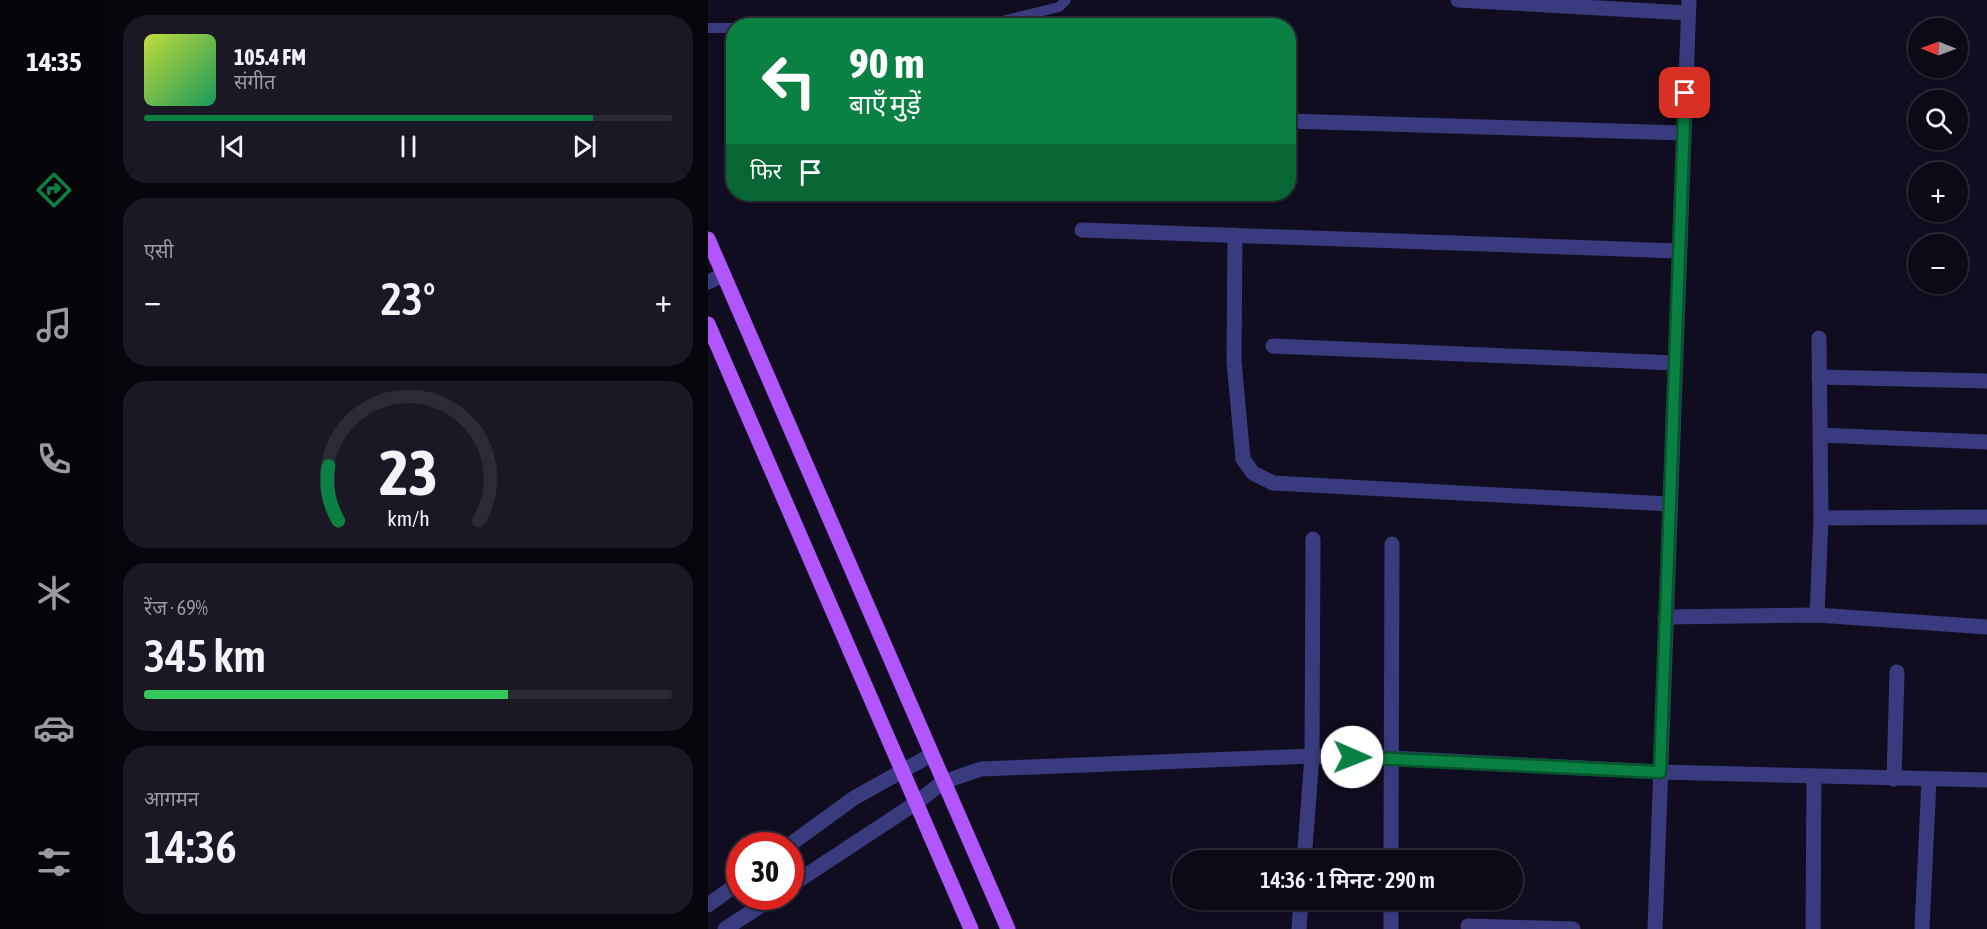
<!DOCTYPE html>
<html lang="hi">
<meta charset="utf-8">
<style>
:root{--surface:#0b0a17;--page:#191824;--text:#f1f3f6;--muted:#9a9aa1;--line:#2b2b36;--accent:#0b8043}
body{margin:0;font-family:"Asap Condensed","Noto Sans Devanagari",sans-serif;background:var(--page);color:var(--text);height:100vh;display:flex;flex-direction:column;font-size:22px;white-space:nowrap}
*{box-sizing:border-box;margin:0}
p{font-size:20px;color:var(--muted)}
.icon{flex:none;width:33px;height:33px;fill:none;stroke:currentColor;stroke-width:2;stroke-linecap:round;stroke-linejoin:round}
.map{position:relative;flex:1;overflow:hidden}
.side{display:flex;flex-direction:column;gap:15px;padding:15px;background:#06060d;width:600px}
.side>*{flex:none}
.guide{position:absolute;left:18px;top:18px;width:570px;height:183px;border-radius:24px;box-shadow:0 2px 4px #0004,0 0 0 2px var(--line);background:#0b8043;color:#fff;overflow:hidden}
.needle{width:39px;rotate:271deg}
.controls{position:absolute;left:1200px;top:18px;display:grid;gap:12px}
.controls a{display:grid;place-items:center;width:60px;height:60px;border-radius:50%;background:var(--surface);box-shadow:0 2px 4px #0004,0 0 0 2px var(--line);font-size:30px}
.speed{position:absolute;left:18px;top:832px;display:flex;gap:12px;font-size:30px;font-weight:700;text-align:center}
.speed>*{display:grid;place-content:center;width:78px;height:78px;border-radius:50%;background:var(--surface);box-shadow:0 2px 4px #0004,0 0 0 2px var(--line);line-height:1}
.speed .limit{border:9px solid #d22;background:#fff;color:#111}
.pin{position:absolute;display:grid;place-items:center;width:51px;height:51px;color:#fff;margin:-26px;border-radius:12px;box-shadow:0 3px 9px #0006}
.me{position:absolute;width:66px;margin:-33px;rotate:91deg;stroke-linejoin:round;filter:drop-shadow(0 0 4px #0008)}
.turn{display:flex;align-items:center;gap:21px;height:126px;padding:0 24px;font-size:27px}
.turn .icon{width:78px;height:78px;stroke-width:2.5}
.turn b{display:block;font-size:42px;line-height:51px}
.then{display:flex;align-items:center;height:57px;padding:0 24px;background:#0003;gap:12px;font-size:22px}
.big{font-size:45px;font-weight:600;line-height:1.1}
.side .tile{flex:1;display:flex;flex-direction:column;justify-content:center;gap:9px;min-width:0;padding:0 21px;border-radius:24px;background:var(--page)}
.side .dial{align-items:center;gap:0}
.dial svg{height:156px;overflow:visible;fill:none;stroke:var(--line);stroke-width:7;stroke-linecap:round;text-anchor:middle}
.dial text{fill:var(--text);stroke:none}
.song{display:flex;align-items:center;gap:18px}
.cover{width:72px;height:72px;border-radius:9px;background:linear-gradient(135deg,hsl(70 70% 55%),hsl(150 70% 35%))}
.played{height:6px;border-radius:3px;background:linear-gradient(90deg,var(--accent) 85%,var(--line) 85%)}
.keys{display:flex;justify-content:space-around;direction:ltr}
.heat{display:flex;justify-content:space-between;align-items:center;font-size:33px;direction:ltr}
.charge{height:9px;border-radius:4px;background:linear-gradient(90deg,#34c759 69%,var(--line) 0)}
.trip{position:absolute;left:464px;top:850px;width:351px;height:60px;border-radius:30px;background:var(--surface);box-shadow:0 2px 4px #0004,0 0 0 2px var(--line);font-weight:600;line-height:60px;text-align:center}
main{display:flex;flex:1;min-height:0}
.tabs{display:flex;flex-direction:column;width:108px;justify-content:space-around;align-items:center;background:#040409;color:var(--muted)}
.tabs .icon{width:42px;height:42px}
.tabs .current{color:var(--accent)}
.tabs b{font-size:27px;color:var(--text)}
.map>svg:first-child{display:block}
</style>
<main>
<nav class="tabs">
<b>14:35</b>
<svg class="icon current" aria-label="directions" viewBox="0 0 24 24"><path d="M12 3l9 9-9 9-9-9zM9 14v-3h6M13 9l2 2-2 2"/></svg>
<svg class="icon" aria-label="music" viewBox="0 0 24 24"><path d="M9 18V5l10-2v13"/><circle cx="6" cy="18" r="3"/><circle cx="16" cy="16" r="3"/></svg>
<svg class="icon" aria-label="phone" viewBox="0 0 24 24"><path d="M5 4h4l2 5-3 2q2 4 5 5l2-3 5 2v4C11 20 4 13 5 4z"/></svg>
<svg class="icon" aria-label="climate" viewBox="0 0 24 24"><path d="M12 3v18M4 7l16 10M4 17L20 7"/></svg>
<svg class="icon" aria-label="car" viewBox="0 0 24 24"><path d="M5 17H2v-5l4-1 3-4h7l3 4 3 1v5h-3M9 17h6M6 11h13"/><circle cx="7" cy="17" r="2"/><circle cx="17" cy="17" r="2"/></svg>
<svg class="icon" aria-label="filters" viewBox="0 0 24 24"><path d="M4 7h16M4 17h16"/><circle cx="9" cy="7" r="2"/><circle cx="15" cy="17" r="2"/></svg>
</nav>
<section class="side">
<div class="tile">
<div class="song"><i class="cover"></i><div><b>105.4 FM</b><p>संगीत</p></div></div>
<div class="played"></div>
<div class="keys"><svg class="icon" aria-label="previous" viewBox="0 0 24 24"><path d="M18 5L8 12l10 7zM5 5v14"/></svg><svg class="icon" aria-label="pause" viewBox="0 0 24 24"><path d="M8 5v14M16 5v14"/></svg><svg class="icon" aria-label="next" viewBox="0 0 24 24"><path d="M6 5l10 7-10 7zM19 5v14"/></svg></div>
</div>
<div class="tile"><p>एसी</p>
<div class="heat"><a>−</a><b class="big">23°</b><a>+</a></div>
</div>
<div class="tile dial"><svg viewBox="0 0 100 80">
<path d="M14 69A42 42 0 1 1 86 69"/>
<path d="M14 69A42 42 0 0 1 9 41" stroke="#0b8043"/>
<text x="50" y="56" font-size="32" font-weight="700">23</text>
<text x="50" y="72" font-size="11">km/h</text>
</svg></div>
<div class="tile"><p>रेंज · 69%</p><b class="big">345 km</b><div class="charge"></div></div>
<div class="tile"><p>आगमन</p><b class="big">14:36</b></div>
</section>
<div class="map">
<svg width="1279" height="929" viewBox="0 0 1279 929">
<rect width="100%" height="100%" fill="#0f0d1f"/>
<g fill="none" stroke-linecap="round" stroke-linejoin="round">
<!-- lane -->
<g stroke="#393b7e" stroke-width="10">
<polyline points="114,26 294,21 351,7 358,0"/>
<polyline points="0,28 26,28"/>
</g>
<!-- street -->
<g stroke="#393b7e" stroke-width="15">
<polyline points="750,0 980,13"/>
<polyline points="580,121 976,133"/>
<polyline points="374,230 971,251"/>
<polyline points="527,235 526,361 535,459 545,473 565,483 961,504"/>
<polyline points="0,282 16,275"/>
<polyline points="565,346 967,363"/>
<polyline points="1111,377 1279,381"/>
<polyline points="1112,435 1279,442"/>
<polyline points="1113,518 1279,517"/>
<polyline points="1109,615 1113,518 1111,338"/>
<polyline points="957,617 1109,615 1279,627"/>
<polyline points="1186,779 1189,672"/>
<polyline points="80,846 146,798 223,755"/>
<polyline points="596,861 604,756 605,539"/>
<polyline points="683,861 684,544"/>
<polyline points="82,886 208,803 235,782 273,769 604,756 684,758 952,772 1279,780"/>
<polyline points="0,905 32,882"/>
<polyline points="760,926 865,929"/>
<polyline points="17,929 66,897"/>
<polyline points="591,929 593,900"/>
<polyline points="683,929 683,900"/>
<polyline points="947,929 981,0"/>
<polyline points="1105,929 1106,776"/>
<polyline points="1214,929 1221,780"/>
</g>
<!-- primary -->
<g stroke="#b156fc" stroke-width="15">
<polyline points="0,239 300,929"/>
<polyline points="0,324 263,929"/>
</g>
</g>
<g fill="none" stroke-linecap="round" stroke-linejoin="round">
<!-- route casing -->
<g stroke="#07532c" stroke-width="15">
<polyline id="route" points="644,757 952,772 977,93"/>
</g>
<!-- route -->
<use href="#route" stroke="#0b8043" stroke-width="10"/>
</g>
</svg>
<div class="controls">
<a><svg class="needle" viewBox="-14 -14 28 28"><path d="M0-13l5 13h-10z" fill="#e53935"/><path d="M0 13l5-13h-10z" fill="#9a9aa1"/></svg></a>
<a><svg class="icon" aria-label="search" viewBox="0 0 24 24"><circle cx="10" cy="10" r="6"/><path d="M15 15l6 6"/></svg></a>
<a>+</a>
<a>−</a>
</div>
<div class="speed"><div class="limit">30</div></div>
<div class="pin" style="left:977px;top:93px;background:#d93025"><svg class="icon" aria-label="arrive" viewBox="0 0 24 24"><path d="M6 21V4h12l-3 4 3 4H6"/></svg></div>
<svg class="me" style="left:644px;top:757px" viewBox="-20 -20 40 40"><circle r="19" fill="#fff"/><path d="M0-13L10 11 0 6-10 11z" fill="#0b8043"/></svg>
<div class="trip">14:36 · 1 मिनट · 290 m</div>
<div class="guide">
<div class="turn"><svg class="icon" aria-label="left" viewBox="0 0 24 24"><path d="M17 20v-9H6M10 6l-5 5 5 5"/></svg><div><b>90 m</b>बाएँ मुड़ें</div></div>
<div class="then">फिर<svg class="icon" aria-label="arrive" viewBox="0 0 24 24"><path d="M6 21V4h12l-3 4 3 4H6"/></svg></div>
</div>
</div>
</main>
